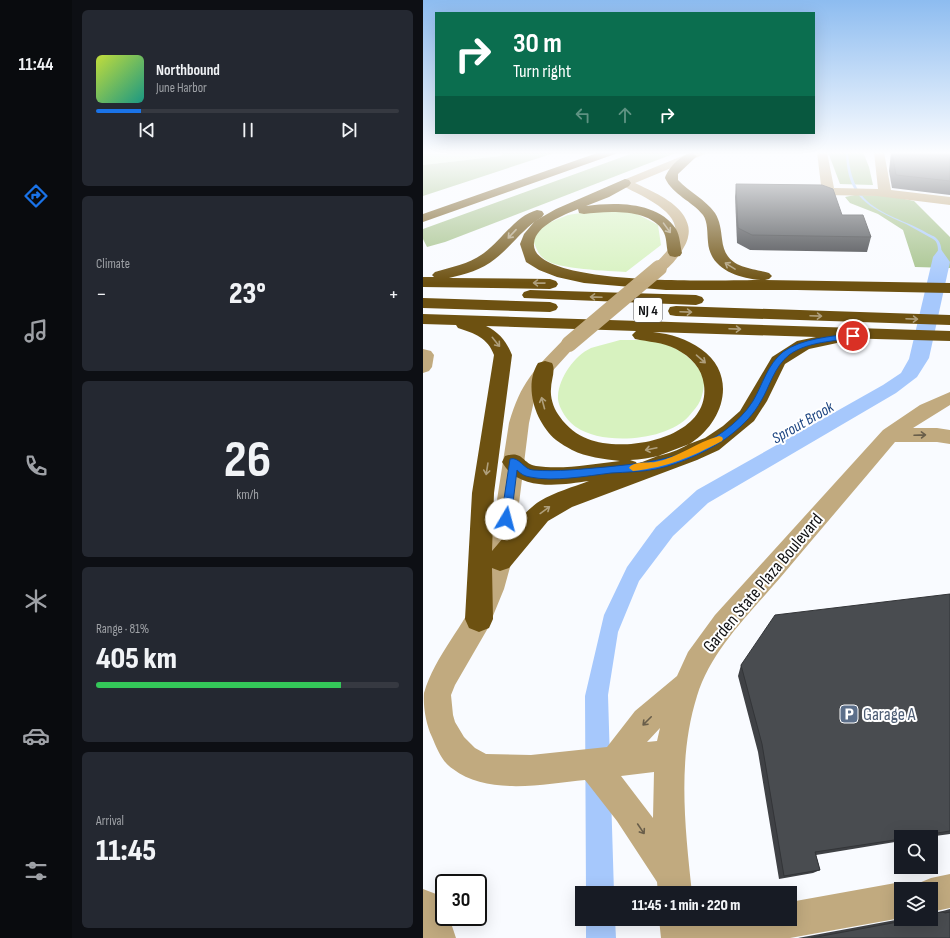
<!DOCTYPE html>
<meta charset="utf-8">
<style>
:root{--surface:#171b24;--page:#242831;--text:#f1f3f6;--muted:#9ea1a6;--line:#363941;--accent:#1a73e8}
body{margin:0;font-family:"Sofia Sans Condensed",sans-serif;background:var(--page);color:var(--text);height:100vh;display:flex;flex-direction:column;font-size:15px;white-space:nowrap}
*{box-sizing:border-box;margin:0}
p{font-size:13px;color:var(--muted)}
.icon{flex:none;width:22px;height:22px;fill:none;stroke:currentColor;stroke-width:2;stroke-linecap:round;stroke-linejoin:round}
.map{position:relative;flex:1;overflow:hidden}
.sheet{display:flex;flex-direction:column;gap:10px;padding:10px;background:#0d0f14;width:351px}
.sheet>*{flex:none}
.banner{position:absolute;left:12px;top:12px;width:380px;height:122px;border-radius:0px;box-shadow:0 4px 16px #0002;background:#0b6e4f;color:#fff;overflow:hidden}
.controls{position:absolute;left:471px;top:830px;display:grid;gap:8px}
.controls a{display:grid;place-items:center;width:44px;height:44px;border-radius:0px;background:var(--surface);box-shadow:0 4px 16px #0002;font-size:20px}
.speed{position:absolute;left:12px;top:874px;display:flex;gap:8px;font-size:20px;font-weight:700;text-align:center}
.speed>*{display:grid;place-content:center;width:52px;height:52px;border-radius:50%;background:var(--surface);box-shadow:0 4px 16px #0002;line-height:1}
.speed .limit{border:2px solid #111;border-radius:6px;background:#fff;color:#111}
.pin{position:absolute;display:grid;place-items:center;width:34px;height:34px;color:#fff;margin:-17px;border:2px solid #fff;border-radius:50%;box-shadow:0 1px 4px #0007}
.me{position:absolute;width:44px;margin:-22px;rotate:8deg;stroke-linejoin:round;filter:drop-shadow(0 0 3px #0008)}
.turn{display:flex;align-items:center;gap:14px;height:84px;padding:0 12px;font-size:18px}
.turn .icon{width:52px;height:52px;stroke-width:2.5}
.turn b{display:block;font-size:28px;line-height:34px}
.lanes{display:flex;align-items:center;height:38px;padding:0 12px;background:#0003;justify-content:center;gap:20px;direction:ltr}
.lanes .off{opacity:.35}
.big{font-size:30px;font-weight:800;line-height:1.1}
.sheet .tile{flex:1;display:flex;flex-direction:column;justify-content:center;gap:6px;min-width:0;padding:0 14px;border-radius:6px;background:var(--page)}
.sheet .dial{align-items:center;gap:0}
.dial b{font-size:52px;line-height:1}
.song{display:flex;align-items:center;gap:12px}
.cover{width:48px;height:48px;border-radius:6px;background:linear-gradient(135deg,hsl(70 70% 55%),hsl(170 70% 35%))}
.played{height:4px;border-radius:2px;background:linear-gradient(90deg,var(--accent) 15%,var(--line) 15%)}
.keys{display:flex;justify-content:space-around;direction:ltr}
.heat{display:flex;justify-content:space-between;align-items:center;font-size:22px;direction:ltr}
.charge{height:6px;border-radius:3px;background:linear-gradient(90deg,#34c759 81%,var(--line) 0)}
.trip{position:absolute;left:152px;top:886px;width:222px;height:40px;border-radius:0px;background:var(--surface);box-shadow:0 4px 16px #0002;font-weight:800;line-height:40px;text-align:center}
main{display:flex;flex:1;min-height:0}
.tab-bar{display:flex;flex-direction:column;width:72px;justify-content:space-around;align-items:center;background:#090b0e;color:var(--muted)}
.tab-bar .icon{width:28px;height:28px}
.tab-bar .selected{color:var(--accent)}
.tab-bar b{font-size:18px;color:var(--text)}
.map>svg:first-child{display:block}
</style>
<main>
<nav class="tab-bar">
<b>11:44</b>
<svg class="icon selected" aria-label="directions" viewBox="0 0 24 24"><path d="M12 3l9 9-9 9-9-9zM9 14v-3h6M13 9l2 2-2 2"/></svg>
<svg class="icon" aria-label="music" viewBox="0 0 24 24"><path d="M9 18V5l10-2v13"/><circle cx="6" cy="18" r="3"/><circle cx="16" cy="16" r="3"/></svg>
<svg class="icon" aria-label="phone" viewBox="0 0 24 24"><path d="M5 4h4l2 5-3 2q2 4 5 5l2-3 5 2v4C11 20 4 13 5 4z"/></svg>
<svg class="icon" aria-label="climate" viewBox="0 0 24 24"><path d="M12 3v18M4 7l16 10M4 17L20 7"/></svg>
<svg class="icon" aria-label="car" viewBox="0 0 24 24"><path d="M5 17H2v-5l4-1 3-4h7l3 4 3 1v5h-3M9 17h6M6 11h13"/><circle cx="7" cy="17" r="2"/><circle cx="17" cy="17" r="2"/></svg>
<svg class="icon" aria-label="filters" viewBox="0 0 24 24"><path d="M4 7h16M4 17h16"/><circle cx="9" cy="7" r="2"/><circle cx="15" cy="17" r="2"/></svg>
</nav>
<section class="sheet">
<div class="tile">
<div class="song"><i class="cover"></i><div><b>Northbound</b><p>June Harbor</p></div></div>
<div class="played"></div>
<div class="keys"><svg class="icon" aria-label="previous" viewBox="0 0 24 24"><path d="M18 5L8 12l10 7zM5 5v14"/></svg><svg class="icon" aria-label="pause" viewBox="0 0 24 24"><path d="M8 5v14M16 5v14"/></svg><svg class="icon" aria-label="next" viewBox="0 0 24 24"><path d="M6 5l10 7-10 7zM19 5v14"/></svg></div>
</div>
<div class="tile"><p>Climate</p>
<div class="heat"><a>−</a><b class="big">23°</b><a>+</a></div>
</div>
<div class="tile dial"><b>26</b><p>km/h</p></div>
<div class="tile"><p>Range · 81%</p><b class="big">405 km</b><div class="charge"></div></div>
<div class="tile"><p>Arrival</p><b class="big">11:45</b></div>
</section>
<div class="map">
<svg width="527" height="938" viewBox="0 0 527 938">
<rect width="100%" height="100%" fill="#f9fbff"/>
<!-- green -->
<g fill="#d7f2bf">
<polygon points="0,152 81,152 78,156 0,165"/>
<path d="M182 209 212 213 235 225 238 245 203 272C187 271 133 269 123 260 115 255 113 248 110 240L118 226 145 215Z"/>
<path d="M197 340C212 340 226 339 240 343 256 348 280 365 281 383 281 388 279 397 277 401 275 406 270 411 266 416 244 441 180 446 153 427 144 421 134 406 135 396 136 378 151 356 168 348 177 345 188 343 197 340Z"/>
</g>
<!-- forest -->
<g fill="#a5c28b">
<polygon points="81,152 134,152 0,196 0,165 78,156"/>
<polygon points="213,152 255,152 22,242 4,247 0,239 0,229"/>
<polygon points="405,152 440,152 446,167 450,185 417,184"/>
<polygon points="432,195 468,196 491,201 527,237 527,268 492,267 480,230 455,214 427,203 422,197"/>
</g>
<!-- water -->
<g fill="#a6c8fc">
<polygon points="517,248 527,262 506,358 494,377 473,393 285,503 250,536 216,581 195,632 185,695 191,893 163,893 162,696 181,615 204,567 233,527 274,490 460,385 478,373 486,359 510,257"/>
<polygon points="163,919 192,919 193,938 163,938"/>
</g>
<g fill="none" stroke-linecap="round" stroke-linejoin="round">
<!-- stream -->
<path fill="#a6c8fc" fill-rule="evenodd" d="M423 152H425C426 168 430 186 441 198 457 215 484 221 504 233 507 235 512 236 514 239 518 243 519 249 518 254L515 253C515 247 515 242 510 239 501 234 492 229 483 224 445 207 424 198 423 152Z"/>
<!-- minor -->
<g fill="#c1aa7f" fill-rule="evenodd">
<path d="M269 152H283L282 154 212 183C228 191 251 200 261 216 265 223 267 229 265 237 264 246 248 268 240 271 237 273 234 272 231 271L229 268C236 258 247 251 251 239 262 212 216 195 198 185L196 183 198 181Z"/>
<polygon points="394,152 404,152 411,188 455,189 451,152 461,152 468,190 527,197 527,205 454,196 403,195 398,185"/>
<path d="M146 339 152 340 154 344 124 377 116 390 111 401 106 423 89 560 81 589 65 628 32 685 28 695 30 715 32 722 41 737 52 748 63 754 108 755 184 747 212 711 254 676 265 652 292 615 460 430 497 405 527 392V405L490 428H514L527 430V444L514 442H472C434 487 395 533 357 578 327 613 288 650 274 696 254 760 262 827 269 893H235L234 882 194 821 162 780C122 784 65 796 30 769 19 762 14 749 9 737 3 724 0 707 1 693 12 655 42 626 56 590 65 567 68 542 71 519 76 487 81 455 86 423 98 382 111 370 140 340ZM237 728 234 741 224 742ZM231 772 230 818 198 776Z"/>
<polygon points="0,349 8,351 11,355 9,367 6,371 0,373"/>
<polygon points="527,874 527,908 508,912 508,889 493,889 496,883 508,878"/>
<polygon points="478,882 491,889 478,889 478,918 367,938 238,938 236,919 367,919 367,902"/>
<polygon points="0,889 13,894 21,905 21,917 26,917 33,938 0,938"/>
</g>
<!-- highway -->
<g fill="#6d5111" fill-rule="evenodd">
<polygon points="177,152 194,152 192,154 0,222 0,214"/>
<path d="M268 153 274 156 255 174V180C266 192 282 199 292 213 297 221 298 230 299 239 302 268 324 267 346 273L349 276 346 279 342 280 527 283V293L374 290H243L161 283 134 277 116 270 103 262 97 244 101 234 112 221 133 209 202 179 206 180 208 183 206 186 186 197 163 206C191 202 235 201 253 229 257 236 257 245 259 253L257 256 252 257 247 256 245 253C243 246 244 237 240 231 227 208 183 211 161 214L156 213 155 209C141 215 113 225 111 243 106 288 307 280 338 280 314 278 287 269 285 242 284 233 285 222 280 215 269 201 250 195 242 178 245 168 258 155 268 153Z"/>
<path d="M114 210 119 211 121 214 119 217C100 228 89 246 72 259 59 270 42 274 26 278L127 279 133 281 135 284 133 287 127 289 0 287V277H11L9 275 12 272C29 267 46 264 61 253 79 240 92 216 114 210Z"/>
<polygon points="107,290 273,295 279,297 281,300 279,303 273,305 101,298 99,295 101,292"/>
<polygon points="0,298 127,302 133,304 135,307 133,310 127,312 0,308"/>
<polygon points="253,306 527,315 527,325 253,316 247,315 245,311 247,307"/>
<path d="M0 314 527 331V341L416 338 417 339 414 343 386 349 362 364 344 401 331 421 296 450 274 460 149 507 125 521 86 568 77 571 69 568 70 619 66 628 56 632 46 628 42 619 49 493 71 355C65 338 51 333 35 328L33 325 0 324ZM63 326 213 331 209 335 212 339C225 342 240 342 253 349 268 357 279 368 281 385 288 438 202 454 165 439 154 435 144 427 137 417 131 410 127 398 128 389 128 380 133 370 129 363L122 361 115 363C100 387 113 423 133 440 138 444 144 447 149 450 163 457 181 459 197 461 169 464 140 470 113 466 99 464 101 450 82 456L79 462C96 492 138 485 166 481 150 487 132 492 117 501 101 511 82 536 69 551L71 493 89 355C84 342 76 332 63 326ZM230 332 393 337 374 341 349 357 317 411 300 426 282 438 214 464 213 462 207 460C227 459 250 454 268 443 301 422 315 375 278 349 264 339 248 334 230 332Z"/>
</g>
<!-- minor-bridge -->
<polyline stroke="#c1aa7f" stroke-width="16" points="146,344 236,268"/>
</g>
<!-- wall -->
<g fill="#3f4145">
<polygon points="468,152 527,152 527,195 469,188 466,171"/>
<polygon points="313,184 419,215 448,237 444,252 327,250 314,243 312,197"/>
<polygon points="527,594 527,834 505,837 478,837 478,841 393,855 397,870 390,873 356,879 335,752 315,676 318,665"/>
<polygon points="527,909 527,938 375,938 478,919 508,919 508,912 516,912"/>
</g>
<!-- building -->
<g fill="#494c50" stroke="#333538">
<polygon points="470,152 527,152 527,181 473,175 470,158"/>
<polygon points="313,184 399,185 410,189 419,215 440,215 448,237 329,235 315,228"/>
<polygon points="527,594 527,831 490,837 478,837 478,839 392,852 397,870 361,876 339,744 318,665 352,615"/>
<polygon points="520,912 522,913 527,912 527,938 388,938 491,919 508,919 508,913"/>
</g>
<!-- one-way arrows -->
<defs><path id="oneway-shaft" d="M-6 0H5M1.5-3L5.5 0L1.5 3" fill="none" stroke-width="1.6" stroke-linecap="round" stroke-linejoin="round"/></defs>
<g stroke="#af9f7c">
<use href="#oneway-shaft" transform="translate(244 228) rotate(54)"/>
<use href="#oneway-shaft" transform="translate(89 234) rotate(133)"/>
<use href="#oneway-shaft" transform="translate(307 266) rotate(-148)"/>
<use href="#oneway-shaft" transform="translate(116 283) rotate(-179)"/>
<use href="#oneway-shaft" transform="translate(173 297) rotate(-178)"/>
<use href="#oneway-shaft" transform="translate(263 312) rotate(2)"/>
<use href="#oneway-shaft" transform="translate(393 316) rotate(2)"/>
<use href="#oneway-shaft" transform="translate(489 319) rotate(2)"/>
<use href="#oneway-shaft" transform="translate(312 329) rotate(2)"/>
<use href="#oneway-shaft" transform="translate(73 342) rotate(51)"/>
<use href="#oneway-shaft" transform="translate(278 359) rotate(41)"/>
<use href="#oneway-shaft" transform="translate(120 403) rotate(-105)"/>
<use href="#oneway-shaft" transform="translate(228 449) rotate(168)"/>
<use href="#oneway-shaft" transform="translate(64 469) rotate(99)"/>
<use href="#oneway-shaft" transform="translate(122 510) rotate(-36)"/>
</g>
<g stroke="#695e4a">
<use href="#oneway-shaft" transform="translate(497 435) rotate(-2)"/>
<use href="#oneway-shaft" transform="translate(224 721) rotate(135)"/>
<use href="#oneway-shaft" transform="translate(218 829) rotate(56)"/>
</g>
<!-- sky -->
<linearGradient id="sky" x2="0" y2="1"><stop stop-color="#8dbcf0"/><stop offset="0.54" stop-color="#fcfdff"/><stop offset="1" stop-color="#fcfdff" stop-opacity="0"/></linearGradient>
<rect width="527" height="283" fill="url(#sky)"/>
<!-- route -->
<path fill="#1a73e8" stroke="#114b97" d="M430 333 434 336 433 337C411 342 385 341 366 355 351 367 347 386 338 401 331 414 321 424 310 433 291 449 257 464 233 469 219 472 203 472 188 473 164 476 130 482 107 477 101 476 98 474 94 470L88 519 86 522H79L78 519 87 459C96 456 101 470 110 470 135 472 158 469 183 467 212 464 236 462 263 452 289 441 315 425 330 401 340 384 344 365 360 352 379 338 408 337 430 333Z"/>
<!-- slow -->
<path fill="#f59e0b" d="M296 436 299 437 300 439 299 441C268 457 246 467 210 471L206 468C210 461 225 463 232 462 255 458 274 442 296 436Z"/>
<!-- icons -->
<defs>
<g id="parking-square" transform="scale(1)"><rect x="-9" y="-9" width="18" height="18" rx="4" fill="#5c6f8a" stroke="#fff"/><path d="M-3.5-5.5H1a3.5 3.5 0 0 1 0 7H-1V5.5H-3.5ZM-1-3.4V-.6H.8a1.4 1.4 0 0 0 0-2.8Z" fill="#fff"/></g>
</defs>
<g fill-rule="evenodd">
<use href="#parking-square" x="426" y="714"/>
</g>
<g text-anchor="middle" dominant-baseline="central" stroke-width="4" stroke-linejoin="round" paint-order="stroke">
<!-- shield labels -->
<rect fill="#fff" stroke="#58595a" stroke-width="1" x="211" y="298" width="28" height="24" rx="3"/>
<g font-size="14" font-weight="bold" fill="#111214">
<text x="225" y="310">NJ 4</text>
</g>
<!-- water labels -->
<g font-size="16" font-style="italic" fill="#1c4481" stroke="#fff">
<text transform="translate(380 423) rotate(-30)">Sprout Brook</text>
</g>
<!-- near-street labels -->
<g font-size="18" fill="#111214" stroke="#fff">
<text transform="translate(340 583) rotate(-50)">Garden State Plaza Boulevard</text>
</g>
<!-- near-service labels -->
<g font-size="18" fill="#4e5e75" stroke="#fff" text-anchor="start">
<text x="440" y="714">Garage A</text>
</g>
</g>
</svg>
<div class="controls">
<a><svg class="icon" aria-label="search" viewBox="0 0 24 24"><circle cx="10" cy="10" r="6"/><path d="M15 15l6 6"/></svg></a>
<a><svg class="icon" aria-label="layers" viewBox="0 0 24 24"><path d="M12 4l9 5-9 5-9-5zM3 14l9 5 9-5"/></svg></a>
</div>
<div class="speed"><div class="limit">30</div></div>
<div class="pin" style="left:430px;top:336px;background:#d93025"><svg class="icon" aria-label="arrive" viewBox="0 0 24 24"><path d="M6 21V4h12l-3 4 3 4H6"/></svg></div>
<svg class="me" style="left:83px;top:519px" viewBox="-20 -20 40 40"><circle r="19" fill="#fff"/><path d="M0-13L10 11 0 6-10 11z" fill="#1a73e8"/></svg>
<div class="trip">11:45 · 1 min · 220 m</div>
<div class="banner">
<div class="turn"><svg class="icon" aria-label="right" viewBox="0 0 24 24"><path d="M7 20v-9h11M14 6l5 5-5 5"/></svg><div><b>30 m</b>Turn right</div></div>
<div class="lanes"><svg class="icon off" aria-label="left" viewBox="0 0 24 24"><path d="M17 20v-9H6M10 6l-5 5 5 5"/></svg><svg class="icon off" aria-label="ahead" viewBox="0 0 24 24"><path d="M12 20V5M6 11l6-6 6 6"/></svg><svg class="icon" aria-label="right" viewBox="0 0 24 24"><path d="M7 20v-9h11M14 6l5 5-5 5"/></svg></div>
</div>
</div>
</main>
